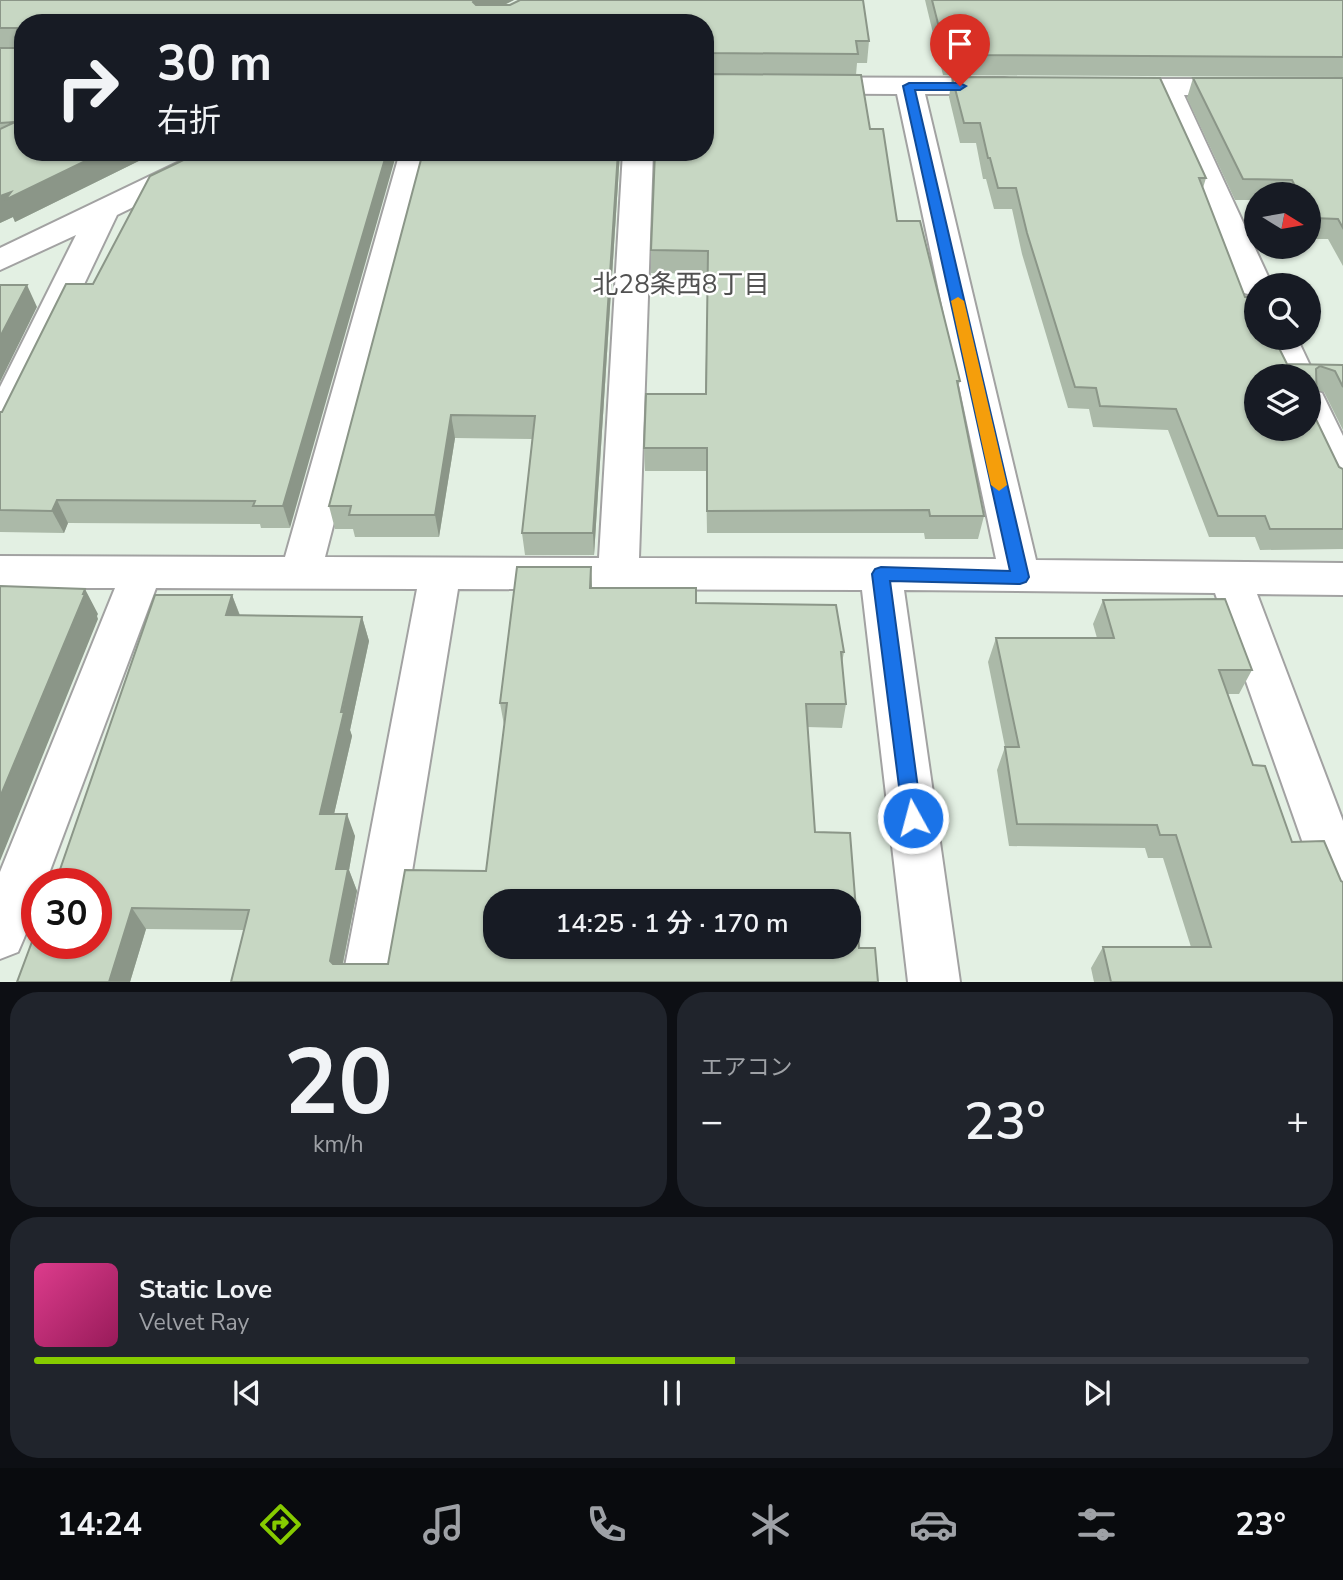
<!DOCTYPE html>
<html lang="ja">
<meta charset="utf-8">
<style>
:root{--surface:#171b24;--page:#20242c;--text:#f1f3f6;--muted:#9ea1a6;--line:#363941;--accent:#86cb00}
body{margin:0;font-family:"Nunito Sans","Noto Sans JP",sans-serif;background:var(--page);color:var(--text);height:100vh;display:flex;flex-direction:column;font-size:26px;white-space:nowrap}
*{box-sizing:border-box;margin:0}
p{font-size:23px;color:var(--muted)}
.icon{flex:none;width:38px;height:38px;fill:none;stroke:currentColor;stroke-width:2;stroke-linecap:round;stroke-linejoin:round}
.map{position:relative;height:982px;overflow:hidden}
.details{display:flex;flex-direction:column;gap:10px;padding:10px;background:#0d0f14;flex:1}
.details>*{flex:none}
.banner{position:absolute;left:14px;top:14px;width:700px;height:147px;border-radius:28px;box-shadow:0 2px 5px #0004;background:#171b24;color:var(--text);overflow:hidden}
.needle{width:46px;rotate:101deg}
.controls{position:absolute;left:1244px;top:182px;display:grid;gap:14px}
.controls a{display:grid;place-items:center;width:77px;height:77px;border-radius:50%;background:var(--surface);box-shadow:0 2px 5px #0004;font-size:35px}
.speed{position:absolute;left:21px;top:868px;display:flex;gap:14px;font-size:35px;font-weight:700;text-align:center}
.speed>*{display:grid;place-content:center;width:91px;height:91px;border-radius:50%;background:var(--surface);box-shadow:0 2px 5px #0004;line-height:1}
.speed .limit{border:10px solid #d22;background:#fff;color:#111}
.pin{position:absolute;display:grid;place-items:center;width:60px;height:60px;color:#fff;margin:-72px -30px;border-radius:50% 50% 50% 0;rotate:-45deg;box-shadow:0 0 7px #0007}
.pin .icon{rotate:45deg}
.me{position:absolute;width:77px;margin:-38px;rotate:353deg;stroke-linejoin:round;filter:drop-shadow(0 0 5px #0008)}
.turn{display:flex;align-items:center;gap:24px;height:147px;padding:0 28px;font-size:32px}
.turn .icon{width:91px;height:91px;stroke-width:2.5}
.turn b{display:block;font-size:49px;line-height:60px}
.big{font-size:52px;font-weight:600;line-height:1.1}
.details .tile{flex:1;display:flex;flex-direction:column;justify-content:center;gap:10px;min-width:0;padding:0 24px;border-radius:28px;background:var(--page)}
.details .dial{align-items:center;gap:0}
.dial b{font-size:91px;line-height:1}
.song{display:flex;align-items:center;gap:21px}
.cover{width:84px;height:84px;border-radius:10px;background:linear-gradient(135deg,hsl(330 70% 55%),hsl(330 70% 35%))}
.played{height:7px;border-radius:4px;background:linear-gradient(90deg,var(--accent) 55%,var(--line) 55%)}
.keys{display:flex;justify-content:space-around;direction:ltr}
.heat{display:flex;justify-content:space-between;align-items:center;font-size:38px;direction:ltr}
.details .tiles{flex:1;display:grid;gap:10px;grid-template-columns:1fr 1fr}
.tile:last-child{grid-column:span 2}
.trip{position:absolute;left:483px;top:889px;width:378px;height:70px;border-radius:28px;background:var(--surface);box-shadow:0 2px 5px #0004;font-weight:600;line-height:70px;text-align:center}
.dock{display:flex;height:112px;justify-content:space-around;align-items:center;background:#090b0e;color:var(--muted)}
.dock .icon{width:49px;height:49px}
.dock .current{color:var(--accent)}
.dock b{font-size:32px;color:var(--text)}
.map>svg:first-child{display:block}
</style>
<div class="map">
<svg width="1343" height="982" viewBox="0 0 1343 982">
<rect width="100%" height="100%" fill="#e3f0e3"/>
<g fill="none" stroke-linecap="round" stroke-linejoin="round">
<!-- minor casing -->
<g stroke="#a2a2a2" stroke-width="4">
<g id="minor">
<path d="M705 77 1004 78 1014 80 1018 86 1014 92 1004 94H925L1036 560 1343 563V595L1257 594 1343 821V909L1326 902 1318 886 1215 593 904 590 960 982H908L862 590 458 589 394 982H342L417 589 156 588 45 884H37C37 909 28 929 18 952L0 959V872L115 588H0V556L285 557 400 152H430L325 557 599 558 623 152H653L639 558 996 559 897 94 705 93Z"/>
<polygon points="1113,79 1343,79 1343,95 1184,95 1272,285 1256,285 1256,296 1244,293 1156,95 1103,93 1099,87 1103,81"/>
<polygon points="200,152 238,152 234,158 117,215 18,423 13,432 0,436 0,387 76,235 0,270 0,248"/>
<polygon points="1263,338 1297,338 1315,376 1310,384 1309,376 1279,376"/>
<polygon points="1309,390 1322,393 1343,436 1343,491 1330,487 1303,429 1309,429"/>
</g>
</g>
<!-- minor -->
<use href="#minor" fill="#fff" fill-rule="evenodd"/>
</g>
<!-- wall -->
<g fill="#abb9a8">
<polygon points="0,0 514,0 504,5 510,5 520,0 863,0 869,41 867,63 857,63 856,75 843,75 861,75 870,129 883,129 897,221 920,221 960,381 958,387 984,516 978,539 925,539 924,533 707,533 706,471 645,471 644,448 646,394 705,394 708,274 651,273 651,250 655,152 705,152 705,23 23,23 23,152 157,152 15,222 13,217 0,223"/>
<polygon points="925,0 1343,0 1343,77 943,75"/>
<polygon points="952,77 1206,178 1203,188 1245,297 1287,364 1343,365 1343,430 1324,392 1317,390 1317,405 1313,413 1339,467 1343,469 1343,549 1260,550 1255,537 1209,537 1168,430 1093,427 1089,409 1068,408 1022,254 1012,209 994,209 986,179 983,179 976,143 960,143 949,97"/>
<polygon points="1193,78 1343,78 1343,266 1328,239 1309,239 1309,194 1256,194 1256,200 1235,200 1187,98"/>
<polygon points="200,152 290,528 261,528 260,524 68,523 64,533 0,532 0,412 2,412 93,284"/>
<polygon points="423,152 620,152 594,555 525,555 522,533 532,439 455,438 439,537 355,537 353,529 335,529 329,506"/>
<polygon points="591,567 592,588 696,603 844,652 842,663 846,704 842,728 807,727 815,832 859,948 231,982 244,930 146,929 130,982 17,982 37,943 232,595 240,615 362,617 369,641 350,730 352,736 334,814 355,836 349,870 357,891 343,964 388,964 486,871 504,725 500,703"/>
<polygon points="1103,600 1252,670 1239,694 1227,694 1253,765 1343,982 1094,982 1091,968 1103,947 1191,947 1163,858 1148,858 1145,848 1009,846 997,770 1005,747 988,662 996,638 1097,638 1093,624"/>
</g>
<!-- shaded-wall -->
<g fill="#8b9688">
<polygon points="475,0 514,0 481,16 473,2"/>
<polygon points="104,152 157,152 15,222 13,217 0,223 0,196"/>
<polygon points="173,152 194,152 176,161"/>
<polygon points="387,152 397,152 290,528 283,506"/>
<polygon points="618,152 620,152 594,555 593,533"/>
<polygon points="27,285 37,307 0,382 0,337"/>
<polygon points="451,415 455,438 439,537 435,515"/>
<polygon points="57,500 68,523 64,533 52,511"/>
<polygon points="591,567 592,592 590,588"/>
<polygon points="85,589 98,614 97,616 98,619 0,861 0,797"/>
<polygon points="232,595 241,619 226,615"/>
<polygon points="362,617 369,641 350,730 352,736 329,836 320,814"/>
<polygon points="347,814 355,836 349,870 357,891 339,982 330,961 336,869"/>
<polygon points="132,908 146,929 130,982 109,982"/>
</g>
<!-- building -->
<g fill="#c7d7c3" stroke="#8b9688" stroke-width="2" fill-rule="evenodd">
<polygon points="0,0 475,0 473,2 476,5 510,5 520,0 863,0 869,41 856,41 858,54 705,53 705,23 23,23 23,152 104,152 5,200 11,192 0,196 0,129 15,122 0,123 0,48 17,48 17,28 0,28"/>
<polygon points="932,0 1343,0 1343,57 946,55"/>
<polygon points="705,74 861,75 870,129 883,129 897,221 920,221 960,381 957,381 984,516 930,516 929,510 707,511 707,448 644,448 646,394 706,394 708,251 651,250 655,152 705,152"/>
<path d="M952 77 1160 78 1206 178H1199L1245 297H1255L1256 300V338H1274L1287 364 1343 365V387L1335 371 1320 366 1316 369 1317 405 1312 406 1311 409 1339 467 1343 469V529H1270L1265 516H1218L1176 409 1100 406 1096 388 1075 387 1027 233 1016 188H998L990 158H988L980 123H964ZM1256 376H1309V429H1256Z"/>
<polygon points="1193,78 1343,78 1343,228 1338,219 1313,218 1309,212 1309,194 1299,194 1292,180 1243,179"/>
<polygon points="200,152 387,152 283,506 253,506 255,501 57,500 52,511 0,510 0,412 2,412 66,284 93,284 150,176"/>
<polygon points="423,152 618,152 593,533 522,533 535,416 451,415 435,515 349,515 351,506 329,506"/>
<polygon points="0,285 27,285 0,337"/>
<path d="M517 567H591L590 588H696V603L836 605 844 652H841L846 704H806L815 832 850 833 859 948H875L878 982H231L249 910 132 908 109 982H17L36 931H37V943H96V884H55L155 595H232L226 615 362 617 341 712H344L320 814H347L336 869H348L330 961 333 964H388L405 870 486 871 507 703H500ZM495 901H849V947H495Z"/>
<polygon points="0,586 85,589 83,594 85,594 0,797"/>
<polygon points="1225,599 1252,670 1219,670 1253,765 1265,766 1292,842 1324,841 1341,881 1343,882 1343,982 1111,982 1103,947 1211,947 1176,835 1160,835 1157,825 1017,824 1005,747 1019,747 996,638 1114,638 1103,600"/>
</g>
<!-- route -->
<polygon fill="#1a73e8" stroke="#114b97" stroke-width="2" points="909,83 960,83 966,86 960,90 915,90 1029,577 1026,582 1020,584 890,581 922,818 920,825 913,827 906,825 903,818 872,574 875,569 881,567 1010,571 903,86"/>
<!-- slow -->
<polygon fill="#f59e0b" points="958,297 964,301 1007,485 999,491 991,485 951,301"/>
<g text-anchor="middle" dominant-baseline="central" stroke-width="5" stroke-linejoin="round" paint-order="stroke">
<!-- neighbourhood labels -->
<g font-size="26" fill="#515151" stroke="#fff">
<text x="681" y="284">北28条西8丁目</text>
</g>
</g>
</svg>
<div class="controls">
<a><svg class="needle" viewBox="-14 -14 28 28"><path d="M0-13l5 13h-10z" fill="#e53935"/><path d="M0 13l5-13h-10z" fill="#9ea1a6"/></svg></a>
<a><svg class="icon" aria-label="search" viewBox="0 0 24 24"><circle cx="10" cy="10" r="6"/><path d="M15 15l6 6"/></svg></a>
<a><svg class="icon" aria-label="layers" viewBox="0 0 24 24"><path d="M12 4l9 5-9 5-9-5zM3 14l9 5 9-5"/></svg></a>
</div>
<div class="speed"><div class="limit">30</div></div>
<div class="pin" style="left:960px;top:86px;background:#d93025"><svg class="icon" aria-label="arrive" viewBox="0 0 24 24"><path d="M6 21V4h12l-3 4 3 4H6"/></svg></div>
<svg class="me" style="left:913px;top:818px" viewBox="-20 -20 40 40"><circle r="17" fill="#1a73e8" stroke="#fff" stroke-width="3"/><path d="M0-11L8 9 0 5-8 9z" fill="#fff"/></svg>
<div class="trip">14:25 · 1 分 · 170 m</div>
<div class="banner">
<div class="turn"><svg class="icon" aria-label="right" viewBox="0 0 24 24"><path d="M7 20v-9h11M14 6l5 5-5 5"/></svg><div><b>30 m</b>右折</div></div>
</div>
</div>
<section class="details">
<div class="tiles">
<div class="tile dial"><b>20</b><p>km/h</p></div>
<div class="tile"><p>エアコン</p>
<div class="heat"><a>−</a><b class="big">23°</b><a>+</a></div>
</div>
<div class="tile">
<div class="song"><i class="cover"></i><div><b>Static Love</b><p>Velvet Ray</p></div></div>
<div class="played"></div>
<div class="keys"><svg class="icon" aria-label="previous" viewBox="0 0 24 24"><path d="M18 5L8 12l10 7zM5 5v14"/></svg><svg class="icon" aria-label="pause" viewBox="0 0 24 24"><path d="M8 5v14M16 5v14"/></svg><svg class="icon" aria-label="next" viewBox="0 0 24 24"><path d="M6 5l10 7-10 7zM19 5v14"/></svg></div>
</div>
</div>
</section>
<nav class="dock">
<b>14:24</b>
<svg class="icon current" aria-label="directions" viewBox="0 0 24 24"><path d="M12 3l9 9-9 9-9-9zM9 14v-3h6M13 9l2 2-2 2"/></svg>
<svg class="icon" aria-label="music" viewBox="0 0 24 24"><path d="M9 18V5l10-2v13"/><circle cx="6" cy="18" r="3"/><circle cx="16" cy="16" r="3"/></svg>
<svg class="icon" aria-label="phone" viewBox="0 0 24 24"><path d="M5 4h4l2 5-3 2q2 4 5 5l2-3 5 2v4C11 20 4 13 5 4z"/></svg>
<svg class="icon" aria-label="climate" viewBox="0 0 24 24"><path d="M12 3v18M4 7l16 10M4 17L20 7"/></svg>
<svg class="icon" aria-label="car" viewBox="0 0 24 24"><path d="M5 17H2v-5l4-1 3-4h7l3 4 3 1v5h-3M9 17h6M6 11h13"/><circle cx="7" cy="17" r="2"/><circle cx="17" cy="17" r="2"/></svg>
<svg class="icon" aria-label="filters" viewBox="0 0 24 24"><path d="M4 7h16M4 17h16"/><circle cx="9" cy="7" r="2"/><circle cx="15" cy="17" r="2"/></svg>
<b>23°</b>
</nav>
